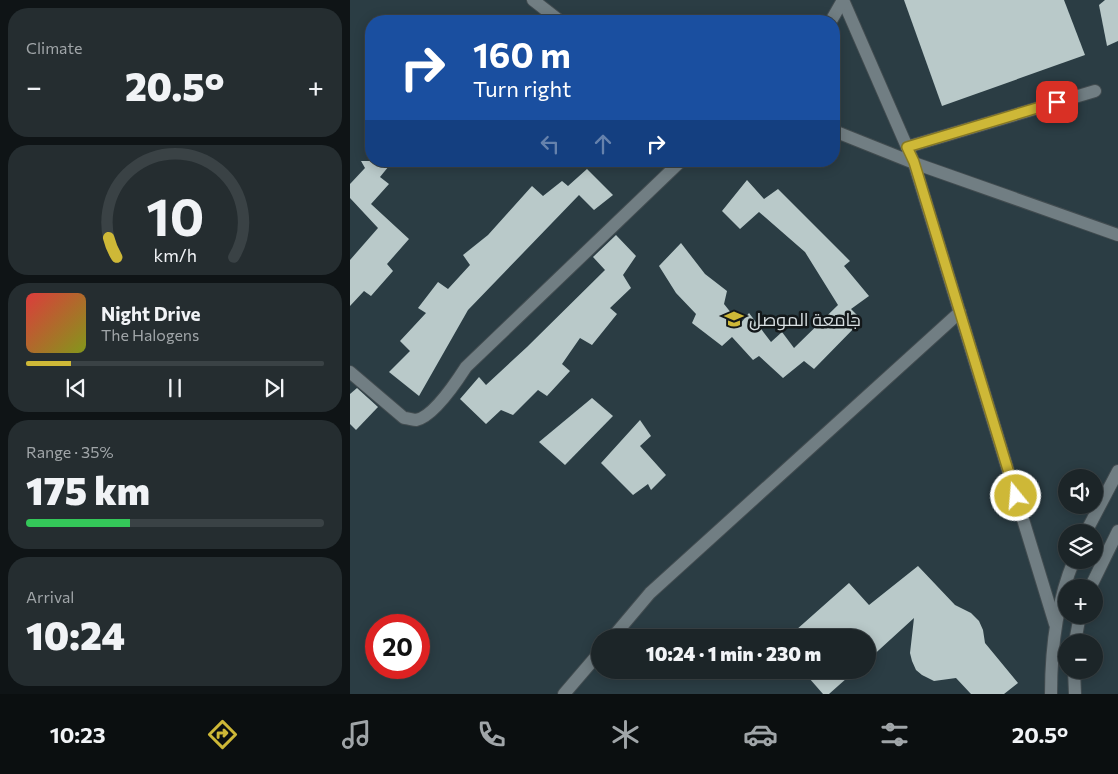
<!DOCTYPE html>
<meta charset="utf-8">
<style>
:root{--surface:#1c2528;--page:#252d30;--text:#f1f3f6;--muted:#a0a5a8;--line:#3a4245;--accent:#ceb837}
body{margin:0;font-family:Commissioner,Cairo,sans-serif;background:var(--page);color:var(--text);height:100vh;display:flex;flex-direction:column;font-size:19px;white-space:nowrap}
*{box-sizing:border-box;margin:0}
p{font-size:16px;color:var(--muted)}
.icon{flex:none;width:28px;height:28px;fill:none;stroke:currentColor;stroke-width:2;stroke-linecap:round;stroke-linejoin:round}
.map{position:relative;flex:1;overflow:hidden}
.drawer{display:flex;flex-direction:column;gap:8px;padding:8px;background:#0f1416;width:350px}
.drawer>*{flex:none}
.hud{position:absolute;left:15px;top:15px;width:475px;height:152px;border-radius:20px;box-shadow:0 2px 12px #0003,0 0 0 1px var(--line);background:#1a4fa0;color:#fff;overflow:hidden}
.fabs{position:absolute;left:708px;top:469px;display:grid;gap:10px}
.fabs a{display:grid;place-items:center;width:45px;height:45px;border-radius:50%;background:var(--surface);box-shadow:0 2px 12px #0003,0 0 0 1px var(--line);font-size:25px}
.speed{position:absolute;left:15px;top:614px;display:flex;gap:10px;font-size:25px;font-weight:700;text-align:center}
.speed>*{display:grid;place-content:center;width:65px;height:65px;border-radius:50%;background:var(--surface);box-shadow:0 2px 12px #0003,0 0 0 1px var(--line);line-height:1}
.speed .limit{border:8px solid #d22;background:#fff;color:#111}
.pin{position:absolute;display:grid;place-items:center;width:42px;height:42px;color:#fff;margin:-21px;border-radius:10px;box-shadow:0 2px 8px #0006}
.me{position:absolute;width:55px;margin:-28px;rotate:343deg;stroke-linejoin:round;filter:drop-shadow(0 0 4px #0008)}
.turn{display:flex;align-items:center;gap:18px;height:105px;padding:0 25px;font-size:22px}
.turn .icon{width:65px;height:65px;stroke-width:2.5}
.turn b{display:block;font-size:35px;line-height:42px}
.lanes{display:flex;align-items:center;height:48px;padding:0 25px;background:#0003;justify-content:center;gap:25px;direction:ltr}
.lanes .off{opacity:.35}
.big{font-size:38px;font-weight:800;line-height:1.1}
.drawer .card{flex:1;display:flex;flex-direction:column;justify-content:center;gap:8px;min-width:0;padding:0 18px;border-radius:20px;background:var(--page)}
.drawer .dial{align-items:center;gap:0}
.dial svg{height:130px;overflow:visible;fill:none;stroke:var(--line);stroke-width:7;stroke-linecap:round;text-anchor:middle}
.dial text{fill:var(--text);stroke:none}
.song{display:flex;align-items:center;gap:15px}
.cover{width:60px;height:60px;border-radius:8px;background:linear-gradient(135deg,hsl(0 70% 55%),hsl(70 70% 35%))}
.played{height:5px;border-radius:2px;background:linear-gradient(90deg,var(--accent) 15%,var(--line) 15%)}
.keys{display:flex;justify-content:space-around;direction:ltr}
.heat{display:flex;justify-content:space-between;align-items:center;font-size:28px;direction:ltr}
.charge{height:8px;border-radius:4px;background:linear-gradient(90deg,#34c759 35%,var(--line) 0)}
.trip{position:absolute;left:241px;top:629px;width:285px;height:50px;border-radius:25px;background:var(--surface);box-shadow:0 2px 12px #0003,0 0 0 1px var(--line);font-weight:800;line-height:50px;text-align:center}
.tabs{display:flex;height:80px;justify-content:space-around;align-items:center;background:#0b0f10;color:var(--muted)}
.tabs .icon{width:35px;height:35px}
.tabs .selected{color:var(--accent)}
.tabs b{font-size:22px;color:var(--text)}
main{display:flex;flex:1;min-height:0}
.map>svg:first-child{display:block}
</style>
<main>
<section class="drawer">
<div class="card"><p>Climate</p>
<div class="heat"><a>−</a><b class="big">20.5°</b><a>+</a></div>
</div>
<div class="card dial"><svg viewBox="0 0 100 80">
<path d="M14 69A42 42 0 1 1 86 69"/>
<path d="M14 69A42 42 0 0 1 9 57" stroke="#ceb837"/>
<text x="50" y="56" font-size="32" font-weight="700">10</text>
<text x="50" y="72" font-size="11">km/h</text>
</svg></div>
<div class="card">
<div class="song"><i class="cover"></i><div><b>Night Drive</b><p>The Halogens</p></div></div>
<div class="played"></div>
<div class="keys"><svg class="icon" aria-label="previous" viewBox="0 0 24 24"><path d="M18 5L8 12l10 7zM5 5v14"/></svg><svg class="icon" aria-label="pause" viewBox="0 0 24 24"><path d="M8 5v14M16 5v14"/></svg><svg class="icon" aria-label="next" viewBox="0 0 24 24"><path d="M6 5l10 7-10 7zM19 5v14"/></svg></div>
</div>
<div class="card"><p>Range · 35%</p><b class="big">175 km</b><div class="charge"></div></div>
<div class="card"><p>Arrival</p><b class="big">10:24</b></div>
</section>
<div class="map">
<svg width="768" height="694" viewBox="0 0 768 694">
<rect width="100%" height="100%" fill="#253135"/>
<!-- built -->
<path fill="#2b3d44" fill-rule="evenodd" d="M0 0H768V694H0ZM21 21H484V161H21ZM716 478H744V505H716ZM716 532H744V560H716ZM716 588H744V615H716ZM26 625H69V668H26ZM250 638H518V670H250ZM716 642H744V670H716Z"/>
<!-- building -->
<g fill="#b9c9c9">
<polygon points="554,0 714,0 735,55 592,106"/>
<polygon points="755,0 768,0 768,41 757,46 749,5"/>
<polygon points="11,161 43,161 30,177 39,184 21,204 59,239 37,264 43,271 21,296 14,291 0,306 0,260 28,228 0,198 0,184 15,168"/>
<polygon points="237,169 263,195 244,210 229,195 118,310 69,396 39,372 60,351 50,341 76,313 68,308 88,282 98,289 120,265 113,255 138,235 182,186 193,196 212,181 218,186"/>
<polygon points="397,180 414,199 428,189 500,261 494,266 519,296 501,309 512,320 464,369 454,361 433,378 409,356 403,360 382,337 372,346 342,323 346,314 326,293 309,266 331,243 355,274 377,291 374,304 390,324 399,313 421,342 432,332 444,348 488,305 455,252 409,212 390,229 372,211"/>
<polygon points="266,235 286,256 273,275 281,288 260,308 267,314 242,345 230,338 212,364 220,371 197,396 188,390 163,415 151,410 136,424 110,399 129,377 136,385 177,347 255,270 243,257"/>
<polygon points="7,388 28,407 6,430 0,424 0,394"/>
<polygon points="242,398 263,416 215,465 189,442"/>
<polygon points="290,420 301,436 290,446 316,475 301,490 298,484 283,495 251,463"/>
<polygon points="568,566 605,605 621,613 629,621 633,630 635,643 668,683 654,694 621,694 606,678 584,681 572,675 566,670 562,661 560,653 564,618 518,660 518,638 437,638 499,583 519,605"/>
<polygon points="452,670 506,670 479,694 473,694"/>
</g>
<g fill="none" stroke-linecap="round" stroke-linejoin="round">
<!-- minor casing -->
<g stroke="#424c50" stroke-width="14">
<g id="minor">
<polyline points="183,0 210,21"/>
<polyline points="493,0 564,163 705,624"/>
<polyline points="481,21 493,0"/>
<polyline points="484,131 564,163 768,235"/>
<polyline points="557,147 745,91"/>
<path d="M0 372 54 418C58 418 63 420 66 420 83 417 107 381 116 367L331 161"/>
<polyline points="736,532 768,471"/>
<polyline points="740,588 768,531"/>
<polyline points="262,638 300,593 610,312"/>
<polyline points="725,642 730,615"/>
<polyline points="724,670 725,694"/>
<polyline points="214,694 250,652"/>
<path d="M701 694C701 648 706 603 724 560"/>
</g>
</g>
<!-- minor -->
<use href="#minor" stroke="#717e83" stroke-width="12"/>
</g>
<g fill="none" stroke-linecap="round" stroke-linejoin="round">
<!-- route casing -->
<g stroke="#867824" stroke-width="12">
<polyline id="route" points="666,496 564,162 557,147 707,102"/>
</g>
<!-- route -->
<use href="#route" stroke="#ceb837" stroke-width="9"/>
</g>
<!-- icons -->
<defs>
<g id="university-bare" transform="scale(1.5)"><path d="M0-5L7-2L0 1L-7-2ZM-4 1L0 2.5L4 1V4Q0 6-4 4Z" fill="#ceb837" stroke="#13181a" stroke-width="2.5" paint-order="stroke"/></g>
</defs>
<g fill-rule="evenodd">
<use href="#university-bare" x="384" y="319"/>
</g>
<g text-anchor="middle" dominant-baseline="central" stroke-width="5" stroke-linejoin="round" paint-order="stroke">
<!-- poi labels -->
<g font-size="18" fill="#d7dee1" stroke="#13181a" text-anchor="start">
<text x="399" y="319">جامعة الموصل</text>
</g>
</g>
</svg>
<div class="fabs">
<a><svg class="icon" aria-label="sound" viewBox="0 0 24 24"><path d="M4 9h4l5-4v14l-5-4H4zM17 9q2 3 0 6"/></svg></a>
<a><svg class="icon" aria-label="layers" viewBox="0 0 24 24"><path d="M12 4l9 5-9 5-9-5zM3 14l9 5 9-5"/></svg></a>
<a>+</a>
<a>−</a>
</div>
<div class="speed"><div class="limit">20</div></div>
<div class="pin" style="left:707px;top:102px;background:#d93025"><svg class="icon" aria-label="arrive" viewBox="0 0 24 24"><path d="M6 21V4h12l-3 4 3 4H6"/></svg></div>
<svg class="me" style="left:666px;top:496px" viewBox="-20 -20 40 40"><circle r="17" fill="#ceb837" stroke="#fff" stroke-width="3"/><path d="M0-11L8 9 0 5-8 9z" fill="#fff"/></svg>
<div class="trip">10:24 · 1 min · 230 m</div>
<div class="hud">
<div class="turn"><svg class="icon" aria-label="right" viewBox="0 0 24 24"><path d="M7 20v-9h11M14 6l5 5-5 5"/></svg><div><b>160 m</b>Turn right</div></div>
<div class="lanes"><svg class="icon off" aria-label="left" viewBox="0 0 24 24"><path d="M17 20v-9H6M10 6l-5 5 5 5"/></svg><svg class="icon off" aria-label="ahead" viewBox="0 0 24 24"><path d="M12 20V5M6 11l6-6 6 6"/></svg><svg class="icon" aria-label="right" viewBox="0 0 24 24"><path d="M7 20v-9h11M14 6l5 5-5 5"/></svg></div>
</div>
</div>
</main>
<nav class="tabs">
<b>10:23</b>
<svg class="icon selected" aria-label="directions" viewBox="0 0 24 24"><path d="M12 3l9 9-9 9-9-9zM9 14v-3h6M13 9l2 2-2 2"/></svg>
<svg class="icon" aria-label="music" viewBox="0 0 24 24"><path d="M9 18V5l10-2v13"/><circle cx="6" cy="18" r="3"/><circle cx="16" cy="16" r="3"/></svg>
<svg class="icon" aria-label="phone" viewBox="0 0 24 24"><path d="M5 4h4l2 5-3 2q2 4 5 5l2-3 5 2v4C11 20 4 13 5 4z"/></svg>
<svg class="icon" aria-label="climate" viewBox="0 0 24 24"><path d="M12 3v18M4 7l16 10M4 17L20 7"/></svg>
<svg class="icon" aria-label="car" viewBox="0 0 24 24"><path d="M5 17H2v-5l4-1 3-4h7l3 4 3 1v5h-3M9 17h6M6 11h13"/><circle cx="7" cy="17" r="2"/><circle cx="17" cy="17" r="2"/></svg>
<svg class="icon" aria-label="filters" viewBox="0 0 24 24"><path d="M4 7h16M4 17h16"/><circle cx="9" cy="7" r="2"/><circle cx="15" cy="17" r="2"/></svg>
<b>20.5°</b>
</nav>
